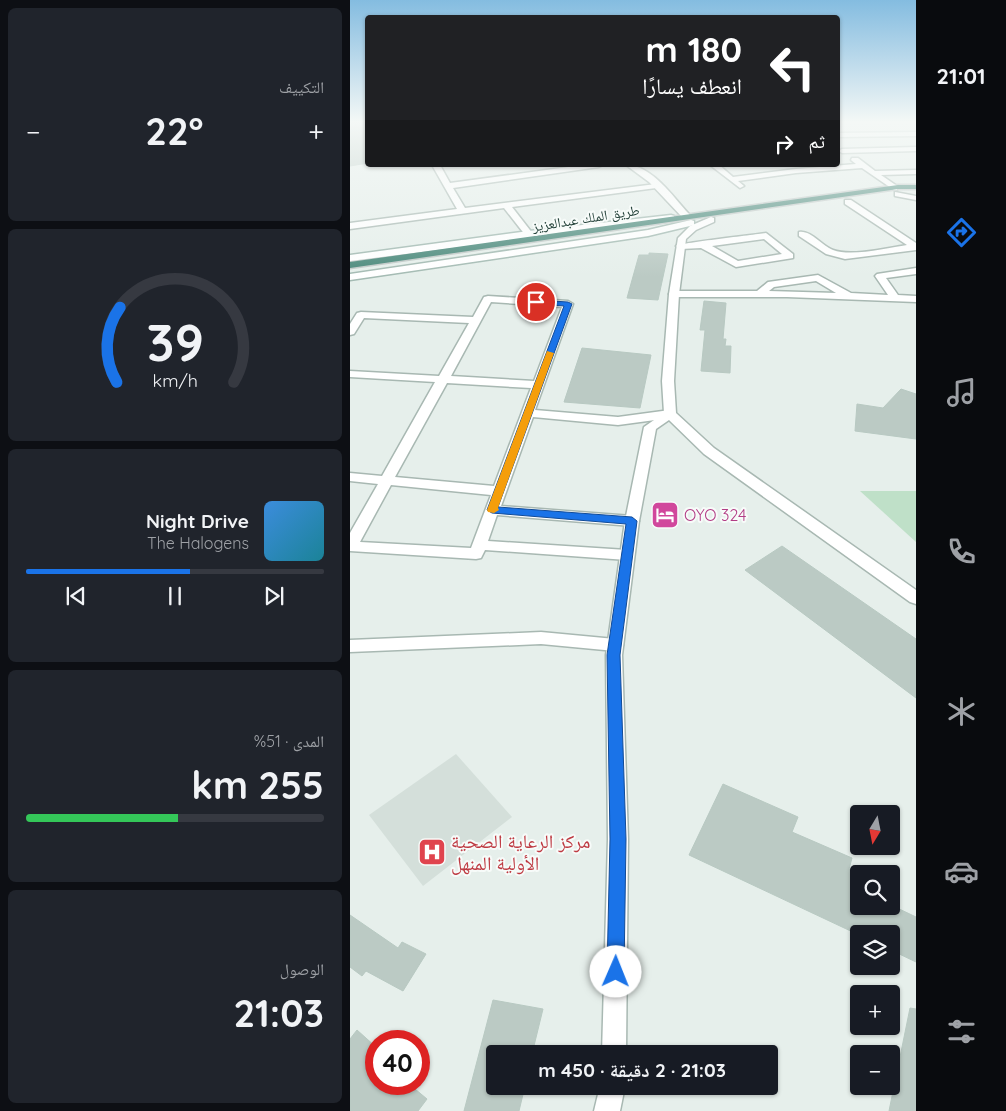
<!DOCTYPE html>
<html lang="ar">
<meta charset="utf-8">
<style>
:root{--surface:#171b24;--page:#20242c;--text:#f1f3f6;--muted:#9ea1a6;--line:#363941;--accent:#1a73e8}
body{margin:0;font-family:Quicksand,"Noto Naskh Arabic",sans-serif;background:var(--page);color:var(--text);direction:rtl;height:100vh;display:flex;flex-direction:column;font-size:19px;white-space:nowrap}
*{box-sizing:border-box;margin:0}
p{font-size:16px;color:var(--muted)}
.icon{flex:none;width:28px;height:28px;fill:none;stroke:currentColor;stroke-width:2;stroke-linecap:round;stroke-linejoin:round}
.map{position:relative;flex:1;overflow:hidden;direction:ltr}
.details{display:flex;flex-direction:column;gap:8px;padding:8px;background:#0d0f14;width:350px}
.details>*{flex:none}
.guide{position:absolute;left:15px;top:15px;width:475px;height:152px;border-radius:5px;box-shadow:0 1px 4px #0004;direction:rtl;background:#202124;color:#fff;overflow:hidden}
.needle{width:32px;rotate:190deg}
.controls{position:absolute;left:500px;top:805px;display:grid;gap:10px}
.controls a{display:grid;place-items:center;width:50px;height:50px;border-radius:5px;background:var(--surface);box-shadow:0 1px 4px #0004;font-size:25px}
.speed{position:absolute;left:15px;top:1030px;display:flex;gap:10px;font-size:25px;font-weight:700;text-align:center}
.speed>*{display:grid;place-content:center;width:65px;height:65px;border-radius:50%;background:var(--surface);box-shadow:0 1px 4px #0004;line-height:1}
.speed .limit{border:8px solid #d22;background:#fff;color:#111}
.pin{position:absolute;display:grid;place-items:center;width:42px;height:42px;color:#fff;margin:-21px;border:2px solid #fff;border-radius:50%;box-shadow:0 1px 5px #0007}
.me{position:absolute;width:55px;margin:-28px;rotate:1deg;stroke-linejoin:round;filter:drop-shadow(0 0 4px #0008)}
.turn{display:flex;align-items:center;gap:18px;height:105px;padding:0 15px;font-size:22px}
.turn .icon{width:65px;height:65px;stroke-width:2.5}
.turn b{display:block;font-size:35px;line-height:42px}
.then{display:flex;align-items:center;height:48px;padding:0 15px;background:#0003;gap:10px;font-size:19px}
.big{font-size:38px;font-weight:700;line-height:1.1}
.details .card{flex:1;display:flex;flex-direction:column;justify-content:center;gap:8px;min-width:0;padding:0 18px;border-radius:8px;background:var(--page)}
.details .dial{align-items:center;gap:0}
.dial svg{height:130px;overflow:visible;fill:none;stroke:var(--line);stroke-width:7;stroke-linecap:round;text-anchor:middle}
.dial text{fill:var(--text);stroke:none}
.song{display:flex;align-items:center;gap:15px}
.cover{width:60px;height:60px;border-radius:8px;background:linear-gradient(135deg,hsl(210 70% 55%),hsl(190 70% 35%))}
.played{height:5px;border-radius:2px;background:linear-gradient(90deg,var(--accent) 55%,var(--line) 55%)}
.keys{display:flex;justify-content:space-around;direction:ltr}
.heat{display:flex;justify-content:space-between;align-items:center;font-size:28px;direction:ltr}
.charge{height:8px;border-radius:4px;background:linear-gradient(90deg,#34c759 51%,var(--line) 0)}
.trip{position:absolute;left:136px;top:1045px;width:292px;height:50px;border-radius:5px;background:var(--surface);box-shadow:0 1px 4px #0004;font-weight:700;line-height:50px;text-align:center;direction:rtl}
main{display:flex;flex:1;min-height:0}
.dock{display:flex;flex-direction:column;width:90px;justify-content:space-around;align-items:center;background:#090b0e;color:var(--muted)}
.dock .icon{width:35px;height:35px}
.dock .current{color:var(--accent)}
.dock b{font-size:22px;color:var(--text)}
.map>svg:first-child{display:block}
</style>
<main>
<nav class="dock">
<b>21:01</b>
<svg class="icon current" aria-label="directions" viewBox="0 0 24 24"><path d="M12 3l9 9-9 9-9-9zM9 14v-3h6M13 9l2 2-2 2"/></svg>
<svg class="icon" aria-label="music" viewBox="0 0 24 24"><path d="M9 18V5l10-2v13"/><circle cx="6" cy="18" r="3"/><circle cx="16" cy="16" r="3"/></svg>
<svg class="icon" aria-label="phone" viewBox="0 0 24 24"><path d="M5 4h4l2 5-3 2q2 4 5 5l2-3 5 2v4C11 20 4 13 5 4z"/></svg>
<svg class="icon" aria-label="climate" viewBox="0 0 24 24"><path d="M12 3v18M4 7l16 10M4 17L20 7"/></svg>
<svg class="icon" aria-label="car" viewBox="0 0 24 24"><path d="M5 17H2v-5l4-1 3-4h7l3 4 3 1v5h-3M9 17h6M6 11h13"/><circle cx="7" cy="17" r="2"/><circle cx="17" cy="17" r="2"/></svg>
<svg class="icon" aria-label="filters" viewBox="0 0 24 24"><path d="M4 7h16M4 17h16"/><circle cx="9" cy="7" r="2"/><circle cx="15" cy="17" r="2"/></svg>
</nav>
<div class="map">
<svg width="566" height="1111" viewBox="0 0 566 1111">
<rect width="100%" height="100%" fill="#e6efeb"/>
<!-- built -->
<polygon fill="#d4dfda" points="106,754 162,817 73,886 19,815"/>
<!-- green -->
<polygon fill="#bfe0c8" points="510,491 566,491 566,542"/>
<!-- building -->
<g fill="#bbcac4" stroke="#b8c9c2">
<polygon points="0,121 18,121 18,163 0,166"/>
<polygon points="299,253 318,254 308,300 277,298 289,255 299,255"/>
<polygon points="354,301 376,303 373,339 376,339 375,346 381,346 380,373 351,371 355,330 350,330"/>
<polygon points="232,348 301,355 290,408 214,402"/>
<polygon points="551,389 566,394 566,439 505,431 507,404 533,408"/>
<polygon points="432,546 566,639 566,698 395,570"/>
<polygon points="373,784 448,817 442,832 502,858 499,869 509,874 509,906 543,906 566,917 566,962 541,950 541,934 507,934 339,855"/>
<polygon points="0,915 48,948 52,942 76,954 53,991 16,971 12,976 0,967"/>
<polygon points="143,1000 193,1009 182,1054 145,1054 145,1086 175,1086 169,1111 114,1111"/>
<polygon points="560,1008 566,1009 566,1111 539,1111"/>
<polygon points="7,1030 26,1047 26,1084 59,1084 77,1099 68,1111 0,1111 0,1039"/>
</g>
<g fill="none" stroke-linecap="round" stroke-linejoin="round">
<!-- minor casing -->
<g stroke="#a8b8b2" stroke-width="3">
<g id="minor">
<polygon points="566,132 566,136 488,137 488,133"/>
<polygon points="566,147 566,151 492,153 488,151 492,149"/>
<polygon points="502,158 508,158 525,171 566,170 566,174 531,175 547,186 547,190 544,190 512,168 446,173 388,181 394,186 390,188 360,165 369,165 383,177 446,169 506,164 501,160"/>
<polygon points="82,165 90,165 100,183 233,165 253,165 249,167 103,188 115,208 306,184 310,186 306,188 162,207 183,234 179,237 176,236 154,208 0,229 0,223 107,209"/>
<polygon points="545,192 566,196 566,200 545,196"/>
<path d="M495 200H501L566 243V250L495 259 476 254 449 236V232C461 230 472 246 483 250 501 257 538 248 557 245L495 204Z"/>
<path d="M416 233 443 254V258L386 267 351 248 331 249 326 246C330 243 404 235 416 233ZM414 239 432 254 388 261 362 246Z"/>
<path d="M566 268V274L536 278 548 295 566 296V302L437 297H324L319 294 324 291H407L418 282 468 275 501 293 538 295 525 276 527 274ZM466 281 486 293 419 291 424 287Z"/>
<path d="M138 296 218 301 223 304 185 410 268 417 320 410 326 414 320 418 268 425 183 417 151 506 282 516 287 518 289 521 287 524 282 526 147 515 138 541 277 550 282 551 284 555 282 559 277 560 135 550 131 558 126 559 0 551V533L28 484 0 481V473L32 476 85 382 0 377V371L89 376 119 323 14 318 4 334 0 335V324L7 313 11 312 123 317 134 297ZM141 302 212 307 184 381 101 376ZM97 383 181 388 144 486 45 477ZM41 485 141 495 121 548 10 542Z"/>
<polygon points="191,632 265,639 271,640 273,645 271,650 265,651 191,644 0,652 0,640"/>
</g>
</g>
<!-- tertiary casing -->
<g stroke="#a8b8b2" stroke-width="3">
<g id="tertiary">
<path d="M276 165C302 165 323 197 339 214V218H333L299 182Z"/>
<polygon points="361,217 364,218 364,222 346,230 336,239 329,294 324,381 326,413 364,448 566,590 566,604 560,602 354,454 319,420 306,429 289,521 272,655 278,839 276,1054 252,1054 258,839 256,655 275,521 294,427 314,413 312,381 319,294 328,238 340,226"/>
<polygon points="250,1086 275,1086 270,1111 244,1111"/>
</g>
</g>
<!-- secondary casing -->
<g stroke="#a4bbb3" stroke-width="3">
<g id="secondary">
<polygon points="321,215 324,216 324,220 0,261 0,255 179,231"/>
<polygon points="341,220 344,221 344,225 298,236 0,280 0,274 298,230"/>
</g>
</g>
<!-- trunk casing -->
<g stroke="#c2cac8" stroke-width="3">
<polygon id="trunk" points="548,185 566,185 566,189 548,189 0,268 0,262"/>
</g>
<!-- minor -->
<use href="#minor" fill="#fff" fill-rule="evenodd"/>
<!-- tertiary -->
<use href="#tertiary" fill="#fff" fill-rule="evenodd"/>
<!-- secondary -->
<use href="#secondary" fill="#fff" fill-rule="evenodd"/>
<!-- trunk -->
<use href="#trunk" fill="#4c8a7c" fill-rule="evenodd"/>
</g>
<!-- sky -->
<linearGradient id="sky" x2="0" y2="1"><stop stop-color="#84bce0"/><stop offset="0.44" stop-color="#f4f8f6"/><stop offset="1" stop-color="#f4f8f6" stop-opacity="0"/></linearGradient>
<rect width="566" height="277" fill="url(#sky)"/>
<!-- route -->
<polygon fill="#1a73e8" stroke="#114b97" points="186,300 218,302 222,304 148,507 282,517 287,521 270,655 276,839 274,972 272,979 266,981 259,979 257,972 260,839 257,655 276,524 142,513 137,510 214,306 183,304 182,302"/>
<!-- slow -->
<polygon fill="#f59e0b" points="197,351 204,353 148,508 149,510 144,513 138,512 137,510"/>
<!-- icons -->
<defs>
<g id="hotel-square" transform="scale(1.4375)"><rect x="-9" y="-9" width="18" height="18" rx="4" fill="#d1479c" stroke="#f7fbf9"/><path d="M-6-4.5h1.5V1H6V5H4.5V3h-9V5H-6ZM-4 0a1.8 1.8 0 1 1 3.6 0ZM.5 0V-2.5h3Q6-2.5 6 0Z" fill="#fff"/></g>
<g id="hospital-square" transform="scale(1.4375)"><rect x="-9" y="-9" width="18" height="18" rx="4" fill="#e0444e" stroke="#f7fbf9"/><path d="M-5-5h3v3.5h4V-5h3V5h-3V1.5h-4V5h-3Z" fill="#fff"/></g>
</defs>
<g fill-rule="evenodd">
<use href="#hotel-square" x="315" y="515"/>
<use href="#hospital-square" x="82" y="852"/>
</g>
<g text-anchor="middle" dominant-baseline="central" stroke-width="4" stroke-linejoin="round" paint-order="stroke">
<!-- far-street labels -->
<g font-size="14" fill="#24423a" stroke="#f7fbf9">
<text transform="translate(236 218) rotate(-9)">طريق الملك عبدالعزيز</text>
</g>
<!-- hotel labels -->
<g font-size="16" fill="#b23c85" stroke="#f7fbf9" text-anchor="start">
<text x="334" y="515">OYO 324</text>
</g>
<!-- near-health labels -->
<g font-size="19" fill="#be3a42" stroke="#f7fbf9" text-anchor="start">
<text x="101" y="841">مركز الرعاية الصحية<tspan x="101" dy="22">الأولية المنهل</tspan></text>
</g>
</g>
</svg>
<div class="controls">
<a><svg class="needle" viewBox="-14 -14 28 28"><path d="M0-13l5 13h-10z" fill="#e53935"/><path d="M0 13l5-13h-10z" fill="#9ea1a6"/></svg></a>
<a><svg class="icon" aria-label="search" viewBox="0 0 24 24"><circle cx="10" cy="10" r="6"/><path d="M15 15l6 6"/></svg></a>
<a><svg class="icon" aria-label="layers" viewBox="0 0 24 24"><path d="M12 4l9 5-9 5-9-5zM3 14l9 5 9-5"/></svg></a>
<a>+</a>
<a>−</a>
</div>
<div class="speed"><div class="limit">40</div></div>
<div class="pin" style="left:186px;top:302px;background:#d93025"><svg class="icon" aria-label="arrive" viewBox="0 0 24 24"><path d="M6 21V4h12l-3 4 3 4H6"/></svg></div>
<svg class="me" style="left:266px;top:972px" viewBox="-20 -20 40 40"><circle r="19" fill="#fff"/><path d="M0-13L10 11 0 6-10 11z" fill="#1a73e8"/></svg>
<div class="trip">21:03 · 2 دقيقة · 450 m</div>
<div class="guide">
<div class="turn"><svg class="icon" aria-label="left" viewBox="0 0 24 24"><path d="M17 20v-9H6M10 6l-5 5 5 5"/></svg><div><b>180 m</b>انعطف يسارًا</div></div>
<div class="then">ثم<svg class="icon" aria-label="right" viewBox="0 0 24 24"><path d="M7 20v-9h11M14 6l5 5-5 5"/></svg></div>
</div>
</div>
<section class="details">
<div class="card"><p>التكييف</p>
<div class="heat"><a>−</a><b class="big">22°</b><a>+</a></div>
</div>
<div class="card dial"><svg viewBox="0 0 100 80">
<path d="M14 69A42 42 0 1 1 86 69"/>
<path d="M14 69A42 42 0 0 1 16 23" stroke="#1a73e8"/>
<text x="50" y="56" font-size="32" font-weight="700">39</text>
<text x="50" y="72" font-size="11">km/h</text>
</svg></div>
<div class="card">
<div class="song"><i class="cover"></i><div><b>Night Drive</b><p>The Halogens</p></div></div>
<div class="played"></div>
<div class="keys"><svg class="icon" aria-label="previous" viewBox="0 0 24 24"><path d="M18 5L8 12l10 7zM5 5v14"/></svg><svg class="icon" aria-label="pause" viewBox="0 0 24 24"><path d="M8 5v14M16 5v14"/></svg><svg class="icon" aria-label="next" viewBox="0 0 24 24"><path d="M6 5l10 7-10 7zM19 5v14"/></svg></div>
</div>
<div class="card"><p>المدى · 51%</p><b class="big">255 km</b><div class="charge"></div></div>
<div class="card"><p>الوصول</p><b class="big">21:03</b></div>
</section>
</main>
